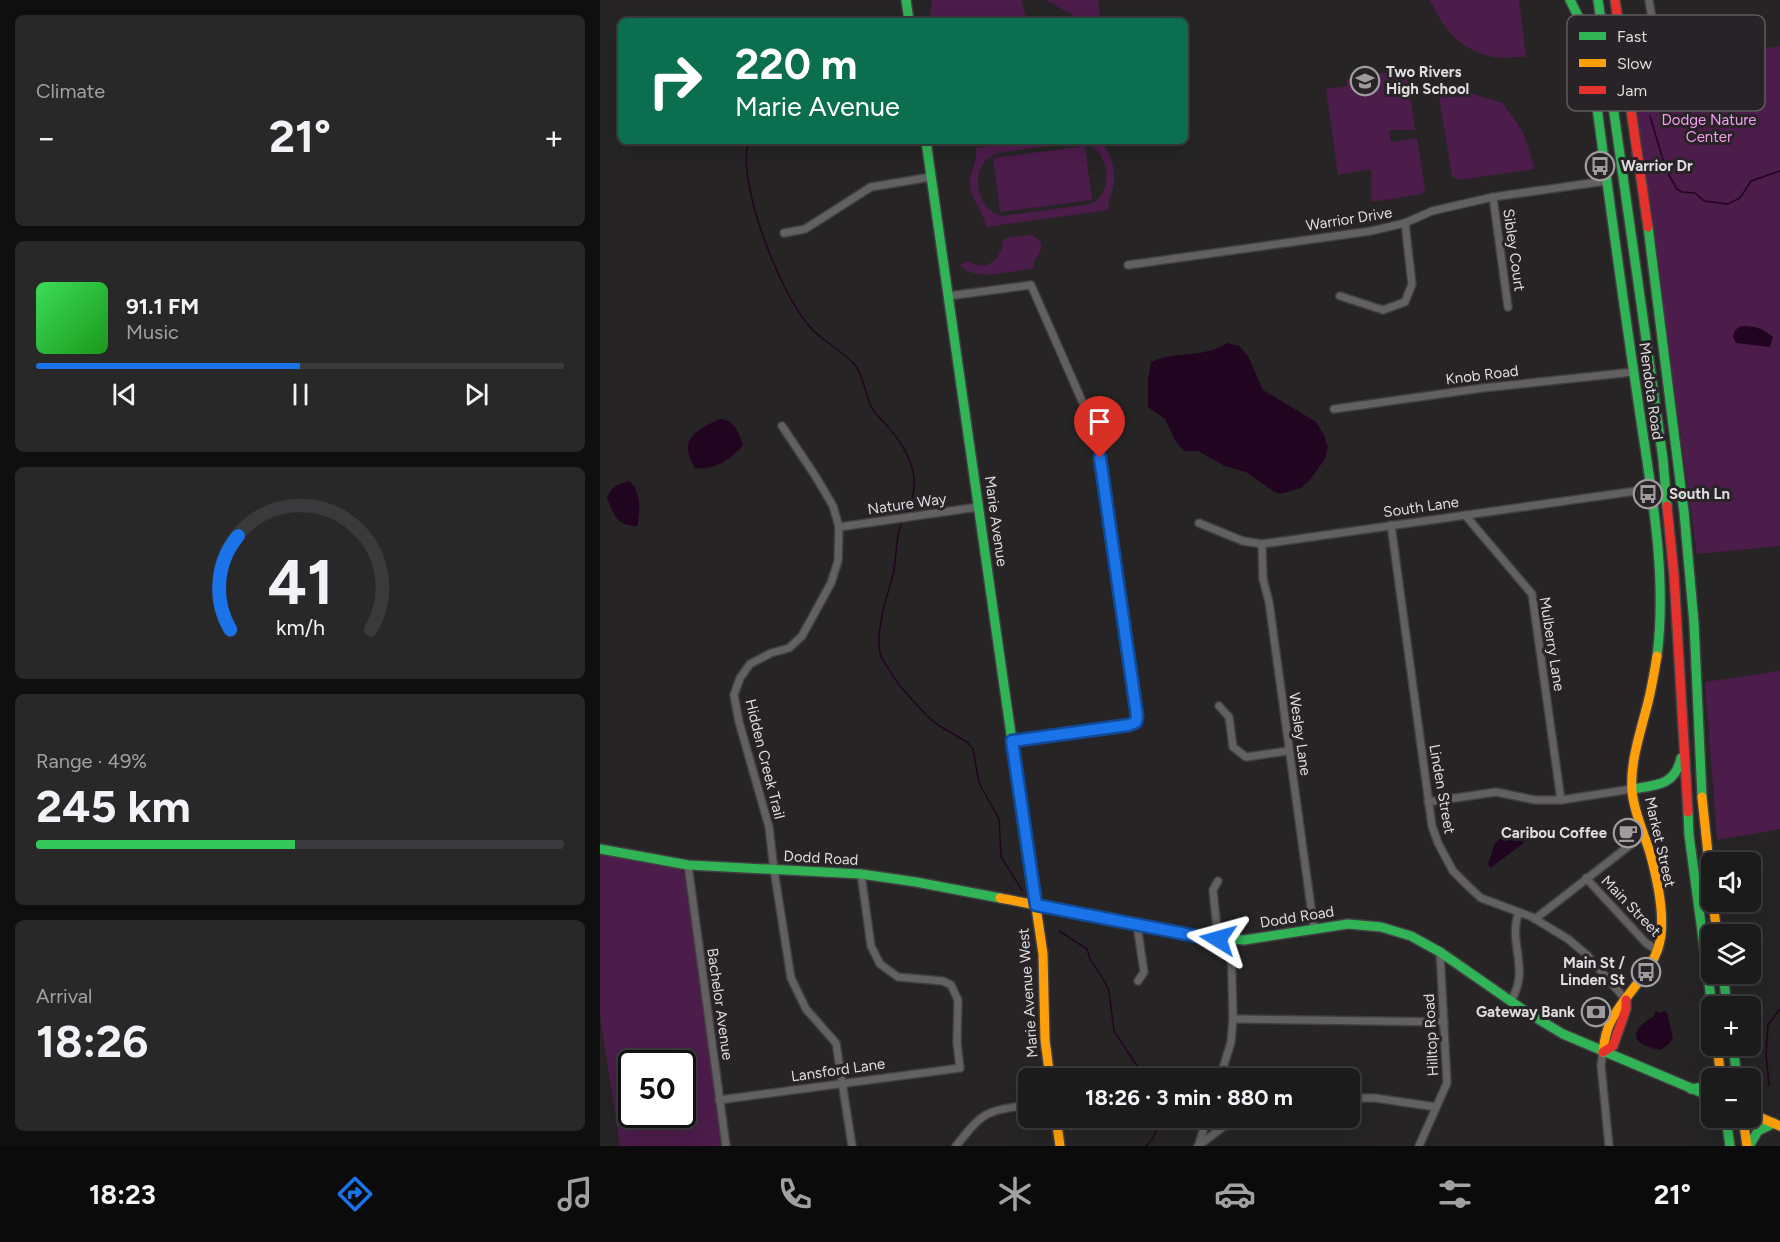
<!DOCTYPE html>
<meta charset="utf-8">
<style>
:root{--surface:#1c1b1c;--page:#292829;--text:#f1f3f6;--muted:#a0a1a3;--line:#3a393b;--accent:#1a73e8}
body{margin:0;font-family:Figtree,sans-serif;background:var(--page);color:var(--text);height:100vh;display:flex;flex-direction:column;font-size:22px;white-space:nowrap}
*{box-sizing:border-box;margin:0}
p{font-size:20px;color:var(--muted)}
.icon{flex:none;width:33px;height:33px;fill:none;stroke:currentColor;stroke-width:2;stroke-linecap:round;stroke-linejoin:round}
.map{position:relative;flex:1;overflow:hidden}
.side{display:flex;flex-direction:column;gap:15px;padding:15px;background:#0f0f0f;width:600px}
.side>*{flex:none}
.top-card{position:absolute;left:18px;top:18px;width:570px;height:126px;border-radius:9px;box-shadow:0 6px 24px #0002,0 0 0 2px var(--line);background:#0b6e4f;color:#fff;overflow:hidden}
.controls{position:absolute;left:1101px;top:852px;display:grid;gap:12px}
.controls a{display:grid;place-items:center;width:60px;height:60px;border-radius:9px;background:var(--surface);box-shadow:0 6px 24px #0002,0 0 0 2px var(--line);font-size:30px}
.speed{position:absolute;left:18px;top:1050px;display:flex;gap:12px;font-size:30px;font-weight:700;text-align:center}
.speed>*{display:grid;place-content:center;width:78px;height:78px;border-radius:50%;background:var(--surface);box-shadow:0 6px 24px #0002,0 0 0 2px var(--line);line-height:1}
.speed .limit{border:3px solid #111;border-radius:9px;background:#fff;color:#111}
.pin{position:absolute;display:grid;place-items:center;width:51px;height:51px;color:#fff;margin:-62px -26px;border-radius:50% 50% 50% 0;rotate:-45deg;box-shadow:0 0 6px #0007}
.pin .icon{rotate:45deg}
.me{position:absolute;width:66px;margin:-33px;rotate:278deg;stroke-linejoin:round;filter:drop-shadow(0 0 4px #0008)}
.turn{display:flex;align-items:center;gap:21px;height:126px;padding:0 18px;font-size:27px}
.turn .icon{width:78px;height:78px;stroke-width:2.5}
.turn b{display:block;font-size:42px;line-height:51px}
.big{font-size:45px;font-weight:700;line-height:1.1}
.side .card{flex:1;display:flex;flex-direction:column;justify-content:center;gap:9px;min-width:0;padding:0 21px;border-radius:9px;background:var(--page)}
.side .dial{align-items:center;gap:0}
.dial svg{height:156px;overflow:visible;fill:none;stroke:var(--line);stroke-width:7;stroke-linecap:round;text-anchor:middle}
.dial text{fill:var(--text);stroke:none}
.song{display:flex;align-items:center;gap:18px}
.cover{width:72px;height:72px;border-radius:9px;background:linear-gradient(135deg,hsl(130 70% 55%),hsl(120 70% 35%))}
.played{height:6px;border-radius:3px;background:linear-gradient(90deg,var(--accent) 50%,var(--line) 50%)}
.keys{display:flex;justify-content:space-around;direction:ltr}
.heat{display:flex;justify-content:space-between;align-items:center;font-size:33px;direction:ltr}
.charge{height:9px;border-radius:4px;background:linear-gradient(90deg,#34c759 49%,var(--line) 0)}
.trip{position:absolute;left:418px;top:1068px;width:342px;height:60px;border-radius:9px;background:var(--surface);box-shadow:0 6px 24px #0002,0 0 0 2px var(--line);font-weight:700;line-height:60px;text-align:center}
.dock{display:flex;height:96px;justify-content:space-around;align-items:center;background:#0b0b0b;color:var(--muted)}
.dock .icon{width:42px;height:42px}
.dock .current{color:var(--accent)}
.dock b{font-size:27px;color:var(--text)}
main{display:flex;flex:1;min-height:0}
.map>svg:first-child{display:block}
</style>
<main>
<section class="side">
<div class="card"><p>Climate</p>
<div class="heat"><a>−</a><b class="big">21°</b><a>+</a></div>
</div>
<div class="card">
<div class="song"><i class="cover"></i><div><b>91.1 FM</b><p>Music</p></div></div>
<div class="played"></div>
<div class="keys"><svg class="icon" aria-label="previous" viewBox="0 0 24 24"><path d="M18 5L8 12l10 7zM5 5v14"/></svg><svg class="icon" aria-label="pause" viewBox="0 0 24 24"><path d="M8 5v14M16 5v14"/></svg><svg class="icon" aria-label="next" viewBox="0 0 24 24"><path d="M6 5l10 7-10 7zM19 5v14"/></svg></div>
</div>
<div class="card dial"><svg viewBox="0 0 100 80">
<path d="M14 69A42 42 0 1 1 86 69"/>
<path d="M14 69A42 42 0 0 1 18 21" stroke="#1a73e8"/>
<text x="50" y="56" font-size="32" font-weight="700">41</text>
<text x="50" y="72" font-size="11">km/h</text>
</svg></div>
<div class="card"><p>Range · 49%</p><b class="big">245 km</b><div class="charge"></div></div>
<div class="card"><p>Arrival</p><b class="big">18:26</b></div>
</section>
<div class="map">
<svg width="1180" height="1146" viewBox="0 0 1180 1146">
<rect width="100%" height="100%" fill="#262425"/>
<!-- green -->
<g fill="#4c1c4b" fill-rule="evenodd">
<polygon points="332,0 421,0 427,21 329,21"/>
<polygon points="446,0 498,0 501,21 474,16"/>
<path d="M830 0H919L926 57C914 57 900 59 889 56 858 48 843 28 830 0Z"/>
<polygon points="1180,46 1180,546 1097,554 1031,71"/>
<polygon points="800,70 807,74 815,130 789,130 791,142 817,138 825,189 822,194 771,202 771,169 738,175 726,89 748,86 746,80"/>
<polygon points="870,93 903,103 923,132 935,169 858,180 852,176 839,98"/>
<path d="M427 141 501 142C512 155 517 171 513 188 511 198 507 199 509 210L386 227C384 212 372 202 370 186 369 172 378 161 376 148ZM479 142C511 143 518 200 485 205L402 216C374 210 368 162 398 153Z"/>
<polygon points="485,146 492,200 400,212 393,158"/>
<path d="M431 235C447 242 442 252 433 262L435 268C414 270 375 283 360 265L369 261C386 273 402 259 403 240L410 237Z"/>
<polygon points="1180,671 1180,829 1117,840 1105,682"/>
<path d="M0 854 79 869 84 873 123 1146H20L0 1015ZM32 1064H82V1114H32Z"/>
</g>
<!-- water -->
<g fill="#210520">
<path d="M1141 326C1156 326 1162 328 1173 337L1170 347 1136 343 1133 337 1135 330Z"/>
<path d="M627 343 639 346 648 356 663 390 716 422 724 435 728 447 725 459 709 481 701 488 680 494 673 491 646 472 625 466 598 451H584L576 442 565 419 548 407V380L551 362C577 350 603 359 627 343Z"/>
<path d="M120 419C135 420 139 433 143 446 128 460 117 470 95 468 77 439 96 430 120 419Z"/>
<path d="M29 481C41 490 41 513 37 526 17 526 14 515 7 498 11 486 18 484 29 481Z"/>
<path d="M915 834 923 837 924 843 890 868 888 864C896 846 889 839 915 834Z"/>
<path d="M1055 1011 1060 1013 1065 1011 1067 1013 1073 1038 1070 1043 1061 1050C1055 1049 1047 1047 1042 1044 1026 1034 1046 1021 1054 1016Z"/>
</g>
<g fill="none" stroke-linecap="round" stroke-linejoin="round">
<!-- stream -->
<g stroke="#210520" stroke-width="1.5">
<polyline points="1050,116 1066,170 1077,189 1082,192 1095,193 1104,201 1128,204 1140,198 1151,181 1180,171"/>
<path d="M148 141C137 185 180 293 210 327 223 342 242 350 255 365 266 379 264 397 274 411 278 417 284 422 289 428 311 453 323 483 306 514"/>
<polyline points="302,521 298,534 294,571 283,610 279,634 279,648 281,657 299,685 327,716 338,725 367,742 373,749 379,783 399,819 401,857 422,890"/>
<polyline points="459,931 487,949 490,959 505,982 509,991 514,1031 545,1078"/>
<polyline points="1169,1085 1166,1054 1168,1025 1180,1009"/>
<path d="M546 1146C555 1137 558 1130 559 1118"/>
</g>
<!-- street casing -->
<g stroke="#413f41" stroke-width="10">
<g id="street">
<polyline points="1049,0 1054,31 1063,45"/>
<polyline points="893,197 908,307"/>
<polyline points="184,233 205,229 271,187 331,177"/>
<polyline points="528,265 771,231 805,223 832,211 893,197 1006,181"/>
<polyline points="348,296 431,285 497,435 537,716 536,722 529,725 412,741"/>
<polyline points="740,296 783,310 805,302 812,284 805,223"/>
<polyline points="734,409 883,388 1033,372"/>
<polyline points="182,426 216,477 233,506 239,527 238,561 231,583 202,636 189,648 171,653 150,664 140,678 134,695 139,722 169,827 174,870 191,978 206,1009 236,1043 252,1146"/>
<polyline points="865,515 932,594 961,800"/>
<polyline points="599,523 643,541 662,544 1050,489"/>
<polyline points="791,525 832,826 838,843 853,871 869,887 881,898 932,917 968,939 987,955 1026,1000"/>
<polyline points="239,527 378,507"/>
<polyline points="662,544 663,579 669,602 714,929"/>
<polyline points="619,706 629,717 633,747 646,757 688,751"/>
<polyline points="828,802 896,792 935,800 961,800 1032,789"/>
<polyline points="88,865 126,1146"/>
<polyline points="986,878 1046,943 1058,951"/>
<polyline points="935,919 1043,835"/>
<polyline points="537,925 544,972 538,981"/>
<polyline points="618,939 613,890 618,881"/>
<path d="M911 1001C931 967 907 944 919 912"/>
<polyline points="633,1019 844,1022"/>
<polyline points="1003,1052 1001,1065 1009,1146"/>
<polyline points="620,1078 631,1042 633,1019 631,940"/>
<polyline points="750,1098 775,1098 836,1107"/>
<polyline points="119,1100 360,1068 357,1043 358,1000 351,985 343,981 298,977 280,964 271,946 261,874"/>
<polyline points="599,1144 607,1118"/>
<path d="M356 1146C384 1111 385 1111 429 1105"/>
<polyline points="598,1146 623,1127 647,1118"/>
<polyline points="819,1146 847,1083 840,952"/>
</g>
</g>
<!-- fast casing -->
<g stroke="#413f41" stroke-width="12">
<g id="fast">
<polyline points="306,0 309,21"/>
<path d="M970 0 980 20 990 55C1005 168 1020 281 1037 394 1049 479 1068 570 1057 656"/>
<polyline points="998,0 1063,459 1067,506"/>
<polyline points="326,141 429,860"/>
<polyline points="1048,227 1084,512 1094,623 1102,797"/>
<path d="M1032 789C1056 785 1075 786 1081 758"/>
<polyline points="1088,812 1089,835 1112,1006"/>
<polyline points="0,849 88,865 261,874 316,882 400,898"/>
<polyline points="593,935 644,940 748,924 781,927 811,936 840,952 928,1013 963,1034 1112,1097"/>
<polyline points="1123,974 1127,1006"/>
<polyline points="1133,1046 1137,1078"/>
<polyline points="1091,1089 1103,1087 1112,1082"/>
<polyline points="1126,1118 1130,1146"/>
<polyline points="1149,1146 1158,1131 1174,1123"/>
</g>
</g>
<!-- slow casing -->
<g stroke="#413f41" stroke-width="12">
<g id="slow">
<polyline points="1102,797 1112,892"/>
<polyline points="429,860 443,954 445,1040 450,1078"/>
<polyline points="400,898 593,935"/>
<polyline points="1113,902 1117,934"/>
<polyline points="1117,1046 1121,1078"/>
<path d="M1003 1052C1004 1041 1006 1031 1011 1021 1026 991 1057 970 1061 935 1064 909 1057 878 1050 853 1044 833 1034 813 1032 791 1030 764 1039 737 1046 710 1051 693 1054 674 1057 656"/>
<polyline points="1150,1113 1180,1126"/>
<polyline points="456,1118 460,1146"/>
<polyline points="1143,1118 1147,1146"/>
</g>
</g>
<!-- jam casing -->
<g stroke="#413f41" stroke-width="12">
<g id="jam">
<polyline points="1015,0 1048,227"/>
<polyline points="1067,506 1074,575 1088,812"/>
<polyline points="1003,1052 1013,1046 1026,1009 1026,1000"/>
</g>
</g>
<!-- street -->
<use href="#street" stroke="#626061" stroke-width="7"/>
<!-- fast -->
<use href="#fast" stroke="#30b455" stroke-width="9"/>
<!-- slow -->
<use href="#slow" stroke="#ff9f0a" stroke-width="9"/>
<!-- jam -->
<use href="#jam" stroke="#e5322d" stroke-width="9"/>
</g>
<g fill="none" stroke-linecap="round" stroke-linejoin="round">
<!-- route casing -->
<g stroke="#114b97" stroke-width="15">
<polyline id="route" points="500,458 537,716 536,722 529,725 412,741 436,905 596,936 618,939"/>
</g>
<!-- route -->
<use href="#route" stroke="#1a73e8" stroke-width="10"/>
</g>
<!-- icons -->
<defs>
<g id="school-ring" transform="scale(1.5)"><circle r="9.5" fill="#272326" stroke="#9e9c9e" stroke-width="1.5"/><path d="M0-5L7-2L0 1L-7-2ZM-4 1L0 2.5L4 1V4Q0 6-4 4Z" fill="#9e9c9e"/></g>
<g id="bus-ring" transform="scale(1.5)"><circle r="9.5" fill="#272326" stroke="#9e9c9e" stroke-width="1.5"/><path d="M-5-6H5V4H4V6H2V4H-2V6H-4V4H-5ZM-3.5-4V0h7V-4ZM-3.5 1.2v1.5H-2V1.2ZM2 1.2v1.5H3.5V1.2Z" fill="#9e9c9e"/></g>
<g id="cafe-ring" transform="scale(1.5)"><circle r="9.5" fill="#272326" stroke="#9e9c9e" stroke-width="1.5"/><path d="M-5.5-4.5H6V0H3Q3 3.5 0 3.5H-2.5Q-5.5 3.5-5.5 0ZM3-3.2v2h1.7v-2ZM-6 4.5H4V6H-6Z" fill="#9e9c9e"/></g>
<g id="bank-ring" transform="scale(1.5)"><circle r="9.5" fill="#272326" stroke="#9e9c9e" stroke-width="1.5"/><path d="M-6-4H6V4H-6ZM0-2.3a2.3 2.3 0 1 0 0 4.6a2.3 2.3 0 1 0 0-4.6Z" fill="#9e9c9e"/></g>
</defs>
<g fill-rule="evenodd">
<use href="#school-ring" x="765" y="81"/>
<use href="#bus-ring" x="1000" y="166"/>
<use href="#bus-ring" x="1048" y="494"/>
<use href="#cafe-ring" x="1028" y="833"/>
<use href="#bus-ring" x="1046" y="972"/>
<use href="#bank-ring" x="996" y="1012"/>
</g>
<g text-anchor="middle" dominant-baseline="central" stroke-width="6" stroke-linejoin="round" paint-order="stroke">
<!-- poi labels -->
<g font-size="15" font-weight="bold" fill="#dfdcdf" stroke="#272326" text-anchor="start">
<text x="786" y="72">Two Rivers<tspan x="786" dy="17">High School</tspan></text>
<text x="1021" y="166">Warrior Dr</text>
<text x="1069" y="494">South Ln</text>
<text x="1007" y="833" text-anchor="end">Caribou Coffee</text>
<text x="1025" y="963" text-anchor="end">Main St /<tspan x="1025" dy="17">Linden St</tspan></text>
<text x="975" y="1012" text-anchor="end">Gateway Bank</text>
</g>
<!-- park labels -->
<g font-size="15" fill="#f69df1" stroke="#272326">
<text x="1109" y="120">Dodge Nature<tspan x="1109" dy="17">Center</tspan></text>
</g>
<!-- street labels -->
<g font-size="15" fill="#dfdcdf" stroke="#272326">
<text transform="translate(749 219) rotate(-9)">Warrior Drive</text>
<text transform="translate(914 250) rotate(82)">Sibley Court</text>
<text transform="translate(882 375) rotate(-7)">Knob Road</text>
<text transform="translate(1051 391) rotate(82)">Mendota Road</text>
<text transform="translate(307 504) rotate(-8)">Nature Way</text>
<text transform="translate(821 507) rotate(-8)">South Lane</text>
<text transform="translate(396 521) rotate(82)">Marie Avenue</text>
<text transform="translate(952 644) rotate(81)">Mulberry Lane</text>
<text transform="translate(700 734) rotate(82)">Wesley Lane</text>
<text transform="translate(165 759) rotate(76)">Hidden Creek Trail</text>
<text transform="translate(842 789) rotate(80)">Linden Street</text>
<text transform="translate(1060 842) rotate(77)">Market Street</text>
<text transform="translate(221 858) rotate(3)">Dodd Road</text>
<text transform="translate(1031 906) rotate(46)">Main Street</text>
<text transform="translate(697 917) rotate(-9)">Dodd Road</text>
<text transform="translate(428 993) rotate(-94)">Marie Avenue West</text>
<text transform="translate(120 1004) rotate(82)">Bachelor Avenue</text>
<text transform="translate(831 1035) rotate(-93)">Hilltop Road</text>
<text transform="translate(238 1070) rotate(-8)">Lansford Lane</text>
</g>
</g>
<!-- legend -->
<rect x="967" y="15" width="198" height="96" rx="9" fill="#272326" stroke="#5e5a5e" stroke-width="1.5"/>
<rect x="979" y="32" width="27" height="8" fill="#30b455"/>
<rect x="979" y="59" width="27" height="8" fill="#ff9f0a"/>
<rect x="979" y="86" width="27" height="8" fill="#e5322d"/>
<g font-size="16" fill="#dfdcdf">
<text x="1017" y="42">Fast</text>
<text x="1017" y="69">Slow</text>
<text x="1017" y="96">Jam</text>
</g>
</svg>
<div class="controls">
<a><svg class="icon" aria-label="sound" viewBox="0 0 24 24"><path d="M4 9h4l5-4v14l-5-4H4zM17 9q2 3 0 6"/></svg></a>
<a><svg class="icon" aria-label="layers" viewBox="0 0 24 24"><path d="M12 4l9 5-9 5-9-5zM3 14l9 5 9-5"/></svg></a>
<a>+</a>
<a>−</a>
</div>
<div class="speed"><div class="limit">50</div></div>
<div class="pin" style="left:500px;top:458px;background:#d93025"><svg class="icon" aria-label="arrive" viewBox="0 0 24 24"><path d="M6 21V4h12l-3 4 3 4H6"/></svg></div>
<svg class="me" style="left:618px;top:939px" viewBox="-20 -20 40 40"><path d="M0-17L14 15 0 8-14 15z" fill="#1a73e8" stroke="#fff" stroke-width="4"/></svg>
<div class="trip">18:26 · 3 min · 880 m</div>
<div class="top-card">
<div class="turn"><svg class="icon" aria-label="right" viewBox="0 0 24 24"><path d="M7 20v-9h11M14 6l5 5-5 5"/></svg><div><b>220 m</b>Marie Avenue</div></div>
</div>
</div>
</main>
<nav class="dock">
<b>18:23</b>
<svg class="icon current" aria-label="directions" viewBox="0 0 24 24"><path d="M12 3l9 9-9 9-9-9zM9 14v-3h6M13 9l2 2-2 2"/></svg>
<svg class="icon" aria-label="music" viewBox="0 0 24 24"><path d="M9 18V5l10-2v13"/><circle cx="6" cy="18" r="3"/><circle cx="16" cy="16" r="3"/></svg>
<svg class="icon" aria-label="phone" viewBox="0 0 24 24"><path d="M5 4h4l2 5-3 2q2 4 5 5l2-3 5 2v4C11 20 4 13 5 4z"/></svg>
<svg class="icon" aria-label="climate" viewBox="0 0 24 24"><path d="M12 3v18M4 7l16 10M4 17L20 7"/></svg>
<svg class="icon" aria-label="car" viewBox="0 0 24 24"><path d="M5 17H2v-5l4-1 3-4h7l3 4 3 1v5h-3M9 17h6M6 11h13"/><circle cx="7" cy="17" r="2"/><circle cx="17" cy="17" r="2"/></svg>
<svg class="icon" aria-label="filters" viewBox="0 0 24 24"><path d="M4 7h16M4 17h16"/><circle cx="9" cy="7" r="2"/><circle cx="15" cy="17" r="2"/></svg>
<b>21°</b>
</nav>
